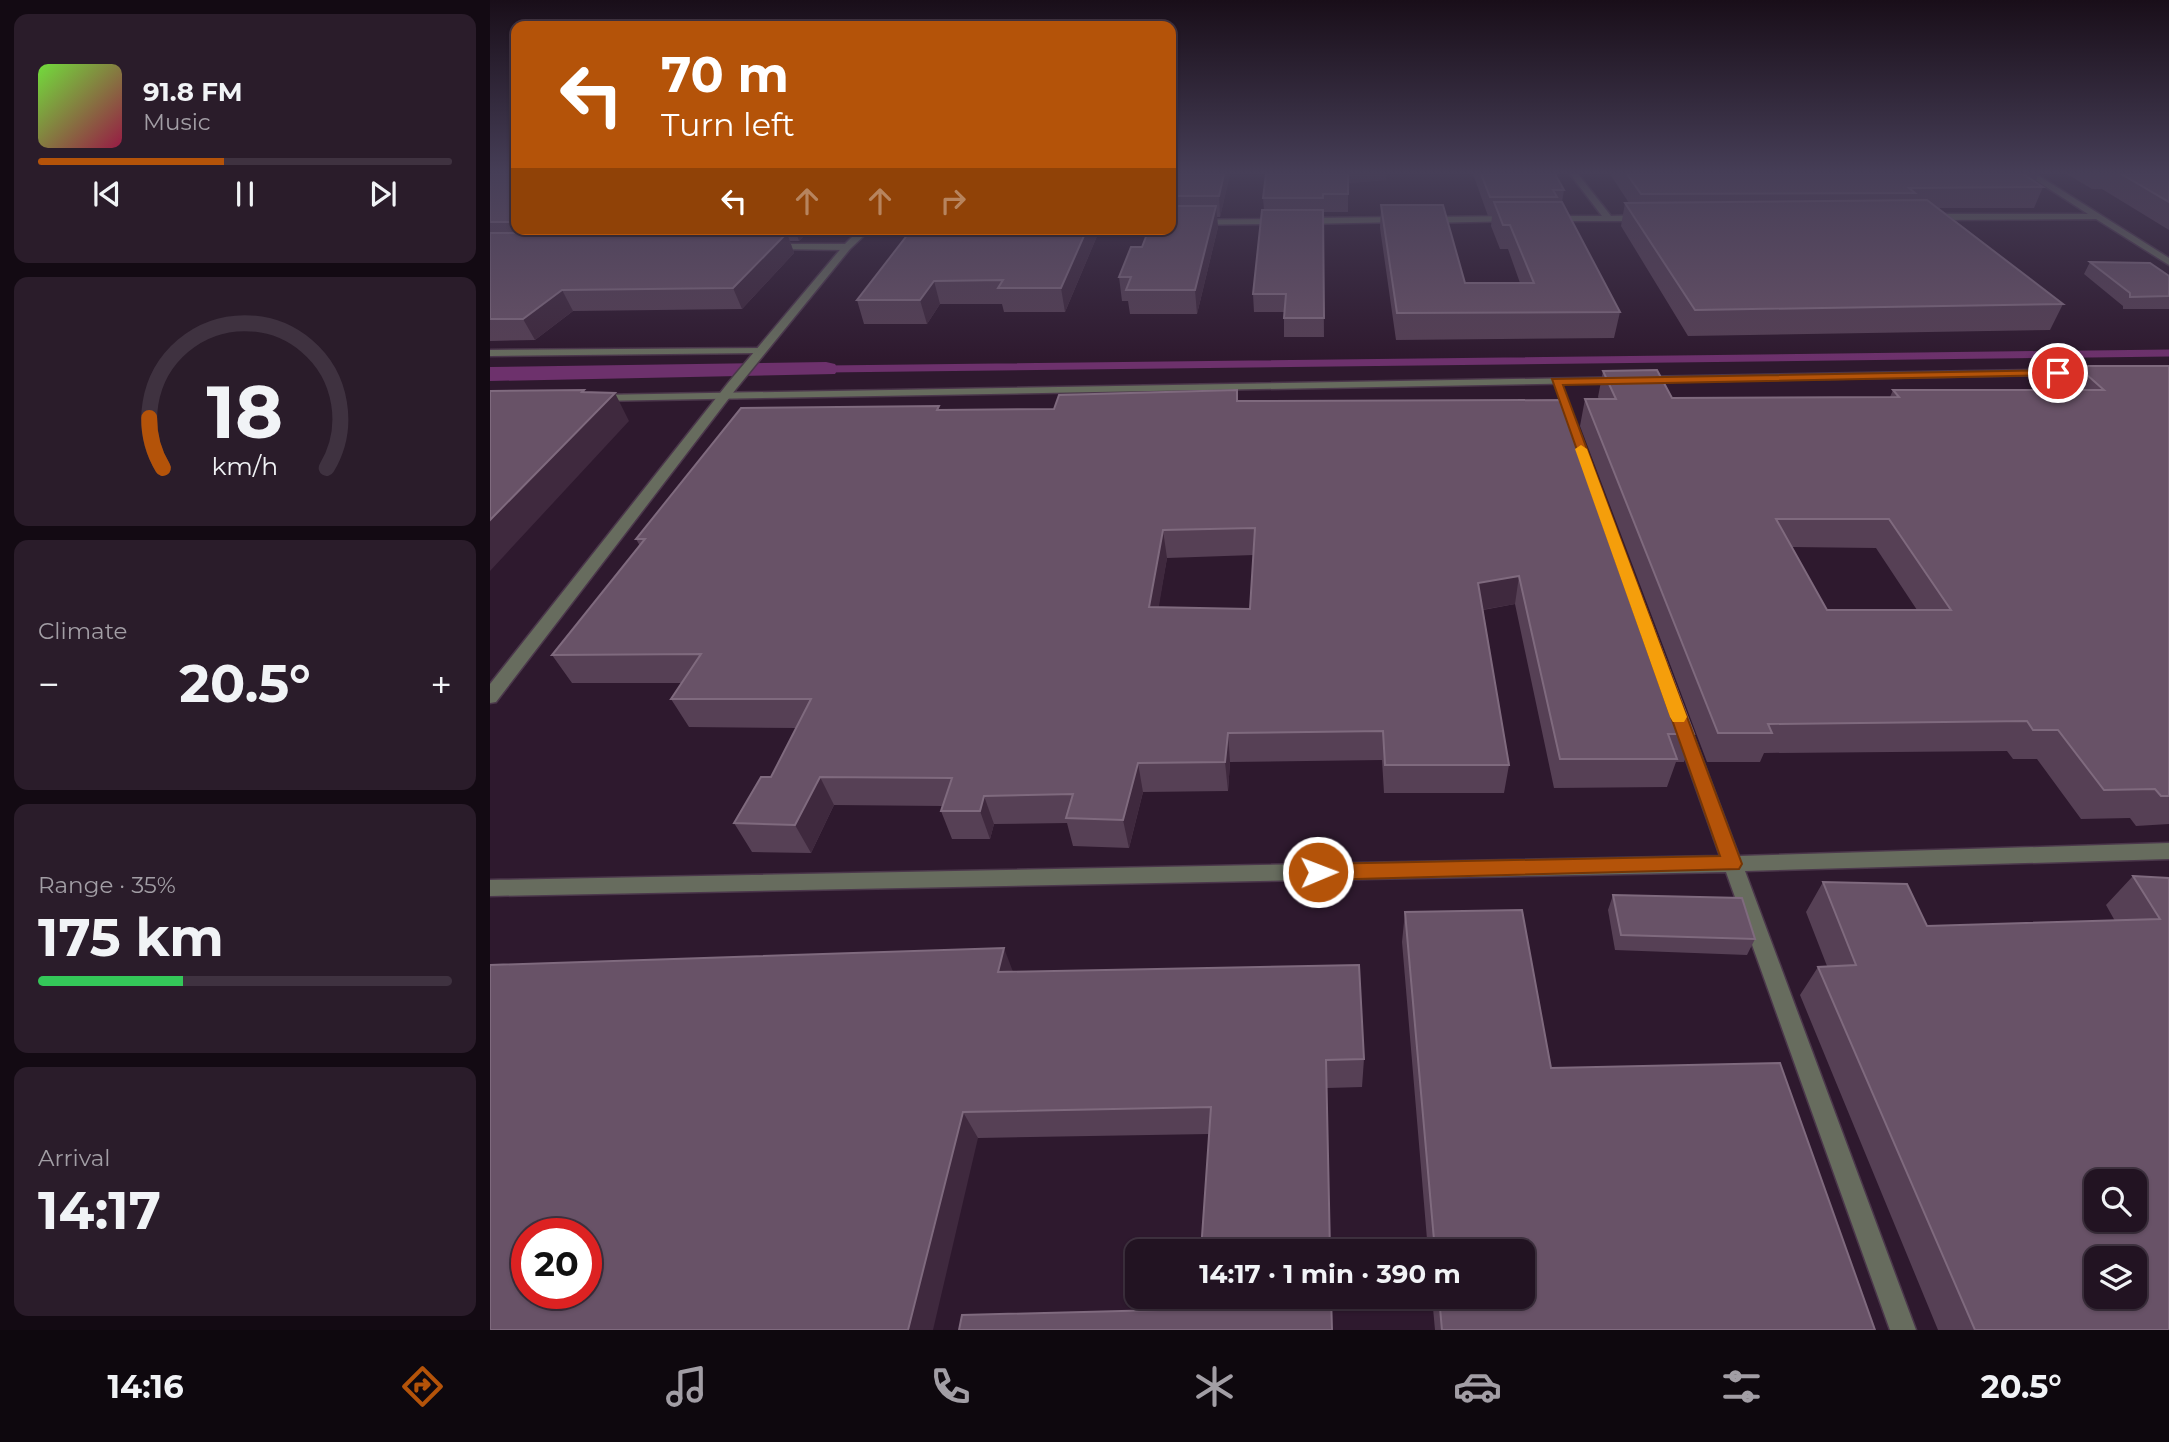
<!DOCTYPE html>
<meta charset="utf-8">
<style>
:root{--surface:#221322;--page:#2a1c2a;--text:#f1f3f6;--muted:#a29ea5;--line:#3f3240;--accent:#b45309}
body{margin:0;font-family:Montserrat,sans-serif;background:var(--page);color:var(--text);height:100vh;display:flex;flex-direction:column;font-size:26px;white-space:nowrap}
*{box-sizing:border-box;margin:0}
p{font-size:23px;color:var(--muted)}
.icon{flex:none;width:38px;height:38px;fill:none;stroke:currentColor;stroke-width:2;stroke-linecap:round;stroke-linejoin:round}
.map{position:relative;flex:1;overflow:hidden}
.sheet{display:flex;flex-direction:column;gap:14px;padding:14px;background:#130a13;width:490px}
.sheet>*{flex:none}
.top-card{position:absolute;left:21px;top:21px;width:665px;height:214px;border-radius:14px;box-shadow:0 2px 5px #0004,0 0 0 2px var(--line);background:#b45309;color:#fff;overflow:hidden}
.tools{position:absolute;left:1594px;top:1169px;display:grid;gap:14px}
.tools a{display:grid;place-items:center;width:63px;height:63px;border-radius:14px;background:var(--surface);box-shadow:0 2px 5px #0004,0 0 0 2px var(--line);font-size:35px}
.speed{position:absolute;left:21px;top:1218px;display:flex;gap:14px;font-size:35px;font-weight:700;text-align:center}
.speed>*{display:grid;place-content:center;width:91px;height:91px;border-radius:50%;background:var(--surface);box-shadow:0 2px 5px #0004,0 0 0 2px var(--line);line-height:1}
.speed .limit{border:10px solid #d22;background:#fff;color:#111}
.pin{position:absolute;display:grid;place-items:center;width:60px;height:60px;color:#fff;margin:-30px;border:4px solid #fff;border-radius:50%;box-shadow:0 2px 7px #0007}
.me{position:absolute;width:77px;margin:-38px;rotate:89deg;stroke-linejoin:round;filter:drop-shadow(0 0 5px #0008)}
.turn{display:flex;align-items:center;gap:24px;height:147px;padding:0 35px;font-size:32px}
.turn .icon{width:91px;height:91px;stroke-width:2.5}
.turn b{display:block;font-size:49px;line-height:60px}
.lanes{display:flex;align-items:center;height:66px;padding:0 35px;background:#0003;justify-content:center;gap:35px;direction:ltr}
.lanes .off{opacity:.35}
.big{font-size:52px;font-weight:700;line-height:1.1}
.sheet .tile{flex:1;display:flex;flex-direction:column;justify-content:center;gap:10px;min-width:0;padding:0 24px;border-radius:14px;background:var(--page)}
.sheet .dial{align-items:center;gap:0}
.dial svg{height:182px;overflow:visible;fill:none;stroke:var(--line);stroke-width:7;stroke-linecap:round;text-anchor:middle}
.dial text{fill:var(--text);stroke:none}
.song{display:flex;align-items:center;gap:21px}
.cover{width:84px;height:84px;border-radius:10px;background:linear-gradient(135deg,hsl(100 70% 55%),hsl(340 70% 35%))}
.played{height:7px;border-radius:4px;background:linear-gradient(90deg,var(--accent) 45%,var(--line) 45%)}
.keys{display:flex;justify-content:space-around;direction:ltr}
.heat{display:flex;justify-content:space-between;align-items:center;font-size:38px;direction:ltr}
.charge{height:10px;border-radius:5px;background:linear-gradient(90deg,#34c759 35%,var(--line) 0)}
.trip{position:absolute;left:635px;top:1239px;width:410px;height:70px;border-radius:14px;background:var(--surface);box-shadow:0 2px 5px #0004,0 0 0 2px var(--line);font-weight:700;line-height:70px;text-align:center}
.tabs{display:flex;height:112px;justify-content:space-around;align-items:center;background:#0e080e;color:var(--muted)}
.tabs .icon{width:49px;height:49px}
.tabs .active{color:var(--accent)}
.tabs b{font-size:32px;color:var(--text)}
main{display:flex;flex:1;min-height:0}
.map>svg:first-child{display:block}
</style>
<main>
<section class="sheet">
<div class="tile">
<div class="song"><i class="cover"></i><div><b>91.8 FM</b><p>Music</p></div></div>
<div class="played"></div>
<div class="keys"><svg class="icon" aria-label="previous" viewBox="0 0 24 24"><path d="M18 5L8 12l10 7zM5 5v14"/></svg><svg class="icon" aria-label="pause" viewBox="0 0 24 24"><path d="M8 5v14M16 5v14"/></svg><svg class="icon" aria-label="next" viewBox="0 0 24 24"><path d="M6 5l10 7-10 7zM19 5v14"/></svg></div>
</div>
<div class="tile dial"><svg viewBox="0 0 100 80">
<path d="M14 69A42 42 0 1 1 86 69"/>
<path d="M14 69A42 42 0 0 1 8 47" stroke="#b45309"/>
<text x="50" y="56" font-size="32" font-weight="700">18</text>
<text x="50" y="72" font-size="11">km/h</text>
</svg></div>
<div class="tile"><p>Climate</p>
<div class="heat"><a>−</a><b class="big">20.5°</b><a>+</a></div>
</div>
<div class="tile"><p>Range · 35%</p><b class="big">175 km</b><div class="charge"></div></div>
<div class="tile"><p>Arrival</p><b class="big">14:17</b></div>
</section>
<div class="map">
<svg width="1679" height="1330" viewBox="0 0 1679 1330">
<rect width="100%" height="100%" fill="#2e192e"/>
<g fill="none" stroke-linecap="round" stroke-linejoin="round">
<!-- stream -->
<polyline stroke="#6d316c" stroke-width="7" points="336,369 1679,353"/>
<!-- canal -->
<polygon fill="#6d316c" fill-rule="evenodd" points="336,362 345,364 348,369 345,374 0,381 0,367"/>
<!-- service casing -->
<g stroke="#4b374b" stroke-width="3">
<g id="service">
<polygon points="1080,174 1088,174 1121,216 1152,215 1156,218 1152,221 1056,221 1055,219 1059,216 1112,216"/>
<polygon points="1536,174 1546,174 1679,258 1679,265 1606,219 1441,220 1437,217 1441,214 1598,214"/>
<polygon points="1023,216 1027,219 1026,221 937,223 933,220 937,217"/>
<polygon points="911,217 914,218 914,222 814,224 810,221 814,218"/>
<polygon points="792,219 795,220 795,224 681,225 681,220"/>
<polygon points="283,244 357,244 361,247 357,250 280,249 280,245"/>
<polygon points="275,348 275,352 271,353 0,356 0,350"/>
<polygon points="1604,369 1608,370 1608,374 107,401 101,398 107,395"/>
<polygon points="1192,720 1198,722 1200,726 1249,856 1679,843 1679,859 1255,871 1426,1330 1400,1330 1236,872 0,896 0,880 1230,856 1184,726 1186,722"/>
</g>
</g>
<!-- tertiary casing -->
<g stroke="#4b374b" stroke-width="3">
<polygon id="tertiary" points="370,229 381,229 360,249 246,389 6,702 0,703 0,684 238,383 354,245"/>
</g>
<!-- service -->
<use href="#service" fill="#676c5e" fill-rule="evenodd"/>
<!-- tertiary -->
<use href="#tertiary" fill="#676c5e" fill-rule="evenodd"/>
</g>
<!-- wall -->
<g fill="#564055" fill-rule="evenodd">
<polygon points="0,174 26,174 26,229 321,229 309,241 300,241 304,253 252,309 83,311 45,340 0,341"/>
<polygon points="681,174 740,174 730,217 727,217 728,227 707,314 640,314 638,301 632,301 629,277 652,247 681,229"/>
<polygon points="776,174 896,174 896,180 858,183 858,212 833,212 834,337 794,337 794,312 764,312 763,294 774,210 773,198"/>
<polygon points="983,174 1065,174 1074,190 1072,202 1130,312 1124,338 906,340 890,228 891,205 975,283 1030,283 1018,249 1010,249 1001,226 1002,216 998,216"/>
<polygon points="1120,174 1549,174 1545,182 1553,187 1544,208 1449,208 1573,304 1560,330 1198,336 1131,226 1135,203 1139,203"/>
<polygon points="1577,174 1679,174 1679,230 1612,189 1602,189"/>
<polygon points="422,229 493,229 489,236 538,236 542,229 610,229 575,312 514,312 512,304 450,304 437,324 374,324 367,300"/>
<polygon points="1600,262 1679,276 1679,309 1633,309 1633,306 1594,274"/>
<path d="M1587 366H1679V824L1646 826 1640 818 1591 819 1547 759H1523L1517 751 1274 753 1270 762H1217L1090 426 1095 399H1109L1108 397 1113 371 1182 398 1400 397 1403 390H1575ZM1302 547 1386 548 1427 610H1337Z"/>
<path d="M1077 400 1204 734 1194 762H1186L1177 787 1064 788 1025 604 993 610 1019 765 1014 793H894L892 760 740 762 738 791 653 792 639 848 583 846 577 823 504 824 500 839H462L451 811 452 806 344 805 321 853 262 852 244 823 281 777 307 728 199 727 181 699 192 683H82L62 655 150 546 146 539 451 410 564 409 748 401ZM764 555 760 609 668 608 677 558Z"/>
<polygon points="1643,876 1679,878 1679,1330 1448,1330 1310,995 1328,967 1337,966 1316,912 1333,882 1437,926 1625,921 1616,905"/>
<polygon points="1123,895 1265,939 1257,955 1125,950 1118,910"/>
<polygon points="915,912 1061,1068 1385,1330 945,1330 942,1297 1032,1297 1032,1251 938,1251 912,942"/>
<polygon points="523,972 874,1059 872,1087 837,1088 719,1134 488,1138 0,1330"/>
</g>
<!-- shaded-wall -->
<g fill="#3f293e">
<polygon points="734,174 740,174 730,217 729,196"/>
<polygon points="857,174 896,174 896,180 857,183"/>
<polygon points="726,206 728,227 707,314 705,290"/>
<polygon points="305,229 321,229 309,241"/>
<polygon points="478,229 493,229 486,239 474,236"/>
<polygon points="597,229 610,229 575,312 571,288"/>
<polygon points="297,233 304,253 252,309 243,288"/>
<polygon points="444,281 450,304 437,324 430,300"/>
<polygon points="72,290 83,311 45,340 33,319"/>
<polygon points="94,390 106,412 125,393 139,421 0,571 0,520"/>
<polygon points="673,530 677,558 664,636 659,607"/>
<polygon points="1029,576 1025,604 985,611 988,583"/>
<polygon points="738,733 740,762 738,791 735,762"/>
<polygon points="648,763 653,792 639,848 633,820"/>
<polygon points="330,777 344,805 321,853 305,825"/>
<polygon points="494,796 504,824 500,839 490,811"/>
<polygon points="514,948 525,977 508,972"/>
<polygon points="473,1112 488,1138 443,1330 418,1330"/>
</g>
<!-- building -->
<g fill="#685267" stroke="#7f6a7e" stroke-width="2" fill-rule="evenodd">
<rect x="0" y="174" width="26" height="48"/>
<polygon points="681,174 734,174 729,196 681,196"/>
<polygon points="776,174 858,174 858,194 833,194 833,198 773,198"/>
<polygon points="991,174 1065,174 1074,190 1063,190 1067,197 1000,197"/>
<polygon points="1137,174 1533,174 1553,187 1419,188 1425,193 1151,194"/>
<polygon points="1631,174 1679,174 1679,202 1638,178"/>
<polygon points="1437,200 1573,304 1205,310 1135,203"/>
<polygon points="1004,202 1072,202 1130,312 907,313 891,205 953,205 975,283 1044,283 1020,225 1013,225"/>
<polygon points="681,206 726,206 705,290 636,290 641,277 629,277 641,247 652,247 659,229 681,229"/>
<polygon points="772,210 833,210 834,318 794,318 796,294 763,294"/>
<polygon points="422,229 478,229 474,236 538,236 542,229 597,229 571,288 508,288 513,280 444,281 430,300 367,300"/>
<polygon points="0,233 297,233 243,288 72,290 33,319 0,319"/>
<polygon points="1600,262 1660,263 1679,276 1679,296 1640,297 1640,293"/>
<path d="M1587 366H1679V796H1671L1665 789 1614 790 1568 730H1543L1537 721 1278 724 1282 733H1228L1095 399H1126L1113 371 1167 370 1182 398 1409 397 1403 390H1614ZM1286 519H1399L1461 610H1337Z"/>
<polygon points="94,390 92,392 125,393 0,520 0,391"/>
<path d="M747 390V401L1077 400 1204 734H1178L1187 759H1070L1029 576 988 583 1019 765H895L893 731 738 733 735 762 648 763 633 820 576 818 583 794 494 796 490 811H451L462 778 330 777 305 825 244 823 271 777H281L321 699H181L211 654 62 655 155 539H146L251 408 449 406 447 410 564 409 569 395ZM765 528 760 609 659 607 673 530Z"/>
<path d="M1643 876 1679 878V1330H1485L1328 967 1366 965 1333 882 1417 884 1437 926 1670 919ZM1606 1181H1645V1220H1606ZM1606 1258H1645V1297H1606Z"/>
<polygon points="1123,895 1252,898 1265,939 1131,935"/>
<polygon points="1032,910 1061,1068 1290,1063 1385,1330 952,1330 949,1297 1032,1297 1032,1251 945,1251 915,912"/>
<path d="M514 948 508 972 869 965 874 1059 836 1060 840 1251H711L721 1107 473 1112 418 1330H0V965ZM37 1234H96V1293H37Z"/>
<polygon points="709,1297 841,1297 842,1330 469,1330 472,1315 708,1309"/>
</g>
<!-- sky -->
<linearGradient id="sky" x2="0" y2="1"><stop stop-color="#190e19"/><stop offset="0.48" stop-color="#463e57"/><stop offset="1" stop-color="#463e57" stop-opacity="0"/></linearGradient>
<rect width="1679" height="360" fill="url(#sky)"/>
<!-- route -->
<polygon fill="#b45309" stroke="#753606" stroke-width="2" points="1568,370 1573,373 1572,375 1073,385 1252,864 1249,869 828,880 821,878 818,872 821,866 828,864 1230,856 1062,379"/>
<!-- slow -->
<polygon fill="#f59e0b" points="1091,445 1097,449 1197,717 1194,722 1183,722 1180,717 1085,449"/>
</svg>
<div class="tools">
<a><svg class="icon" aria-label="search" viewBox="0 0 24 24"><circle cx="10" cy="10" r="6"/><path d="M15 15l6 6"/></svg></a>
<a><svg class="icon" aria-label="layers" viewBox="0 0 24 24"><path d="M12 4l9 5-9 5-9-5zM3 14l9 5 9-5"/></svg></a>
</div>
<div class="speed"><div class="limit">20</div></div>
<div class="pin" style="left:1568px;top:373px;background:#d93025"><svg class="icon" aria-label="arrive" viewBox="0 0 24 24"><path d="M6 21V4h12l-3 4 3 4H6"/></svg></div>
<svg class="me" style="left:828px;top:872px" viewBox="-20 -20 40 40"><circle r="17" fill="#b45309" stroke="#fff" stroke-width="3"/><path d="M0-11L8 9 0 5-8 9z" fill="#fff"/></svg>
<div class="trip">14:17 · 1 min · 390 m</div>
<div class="top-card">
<div class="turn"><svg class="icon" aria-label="left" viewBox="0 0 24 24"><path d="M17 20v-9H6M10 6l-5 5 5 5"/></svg><div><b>70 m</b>Turn left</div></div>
<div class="lanes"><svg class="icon" aria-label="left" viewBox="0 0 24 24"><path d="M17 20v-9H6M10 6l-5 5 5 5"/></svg><svg class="icon off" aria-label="ahead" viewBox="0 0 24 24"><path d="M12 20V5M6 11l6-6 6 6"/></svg><svg class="icon off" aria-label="ahead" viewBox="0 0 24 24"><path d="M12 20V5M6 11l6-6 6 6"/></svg><svg class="icon off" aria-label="right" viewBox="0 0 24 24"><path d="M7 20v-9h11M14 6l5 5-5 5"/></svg></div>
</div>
</div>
</main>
<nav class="tabs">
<b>14:16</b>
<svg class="icon active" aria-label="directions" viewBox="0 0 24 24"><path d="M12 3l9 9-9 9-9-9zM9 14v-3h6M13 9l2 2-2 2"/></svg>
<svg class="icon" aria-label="music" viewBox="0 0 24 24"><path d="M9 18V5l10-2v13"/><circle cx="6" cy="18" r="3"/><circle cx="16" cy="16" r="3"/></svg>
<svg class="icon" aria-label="phone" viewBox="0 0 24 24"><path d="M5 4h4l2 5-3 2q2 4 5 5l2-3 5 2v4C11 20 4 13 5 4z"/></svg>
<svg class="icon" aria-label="climate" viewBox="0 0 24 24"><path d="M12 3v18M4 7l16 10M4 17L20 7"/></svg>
<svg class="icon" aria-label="car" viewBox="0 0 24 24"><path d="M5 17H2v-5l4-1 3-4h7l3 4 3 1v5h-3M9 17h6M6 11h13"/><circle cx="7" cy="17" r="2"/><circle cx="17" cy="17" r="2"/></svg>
<svg class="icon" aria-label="filters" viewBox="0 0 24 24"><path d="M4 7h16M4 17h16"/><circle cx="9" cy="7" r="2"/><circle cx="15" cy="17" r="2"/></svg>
<b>20.5°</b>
</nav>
